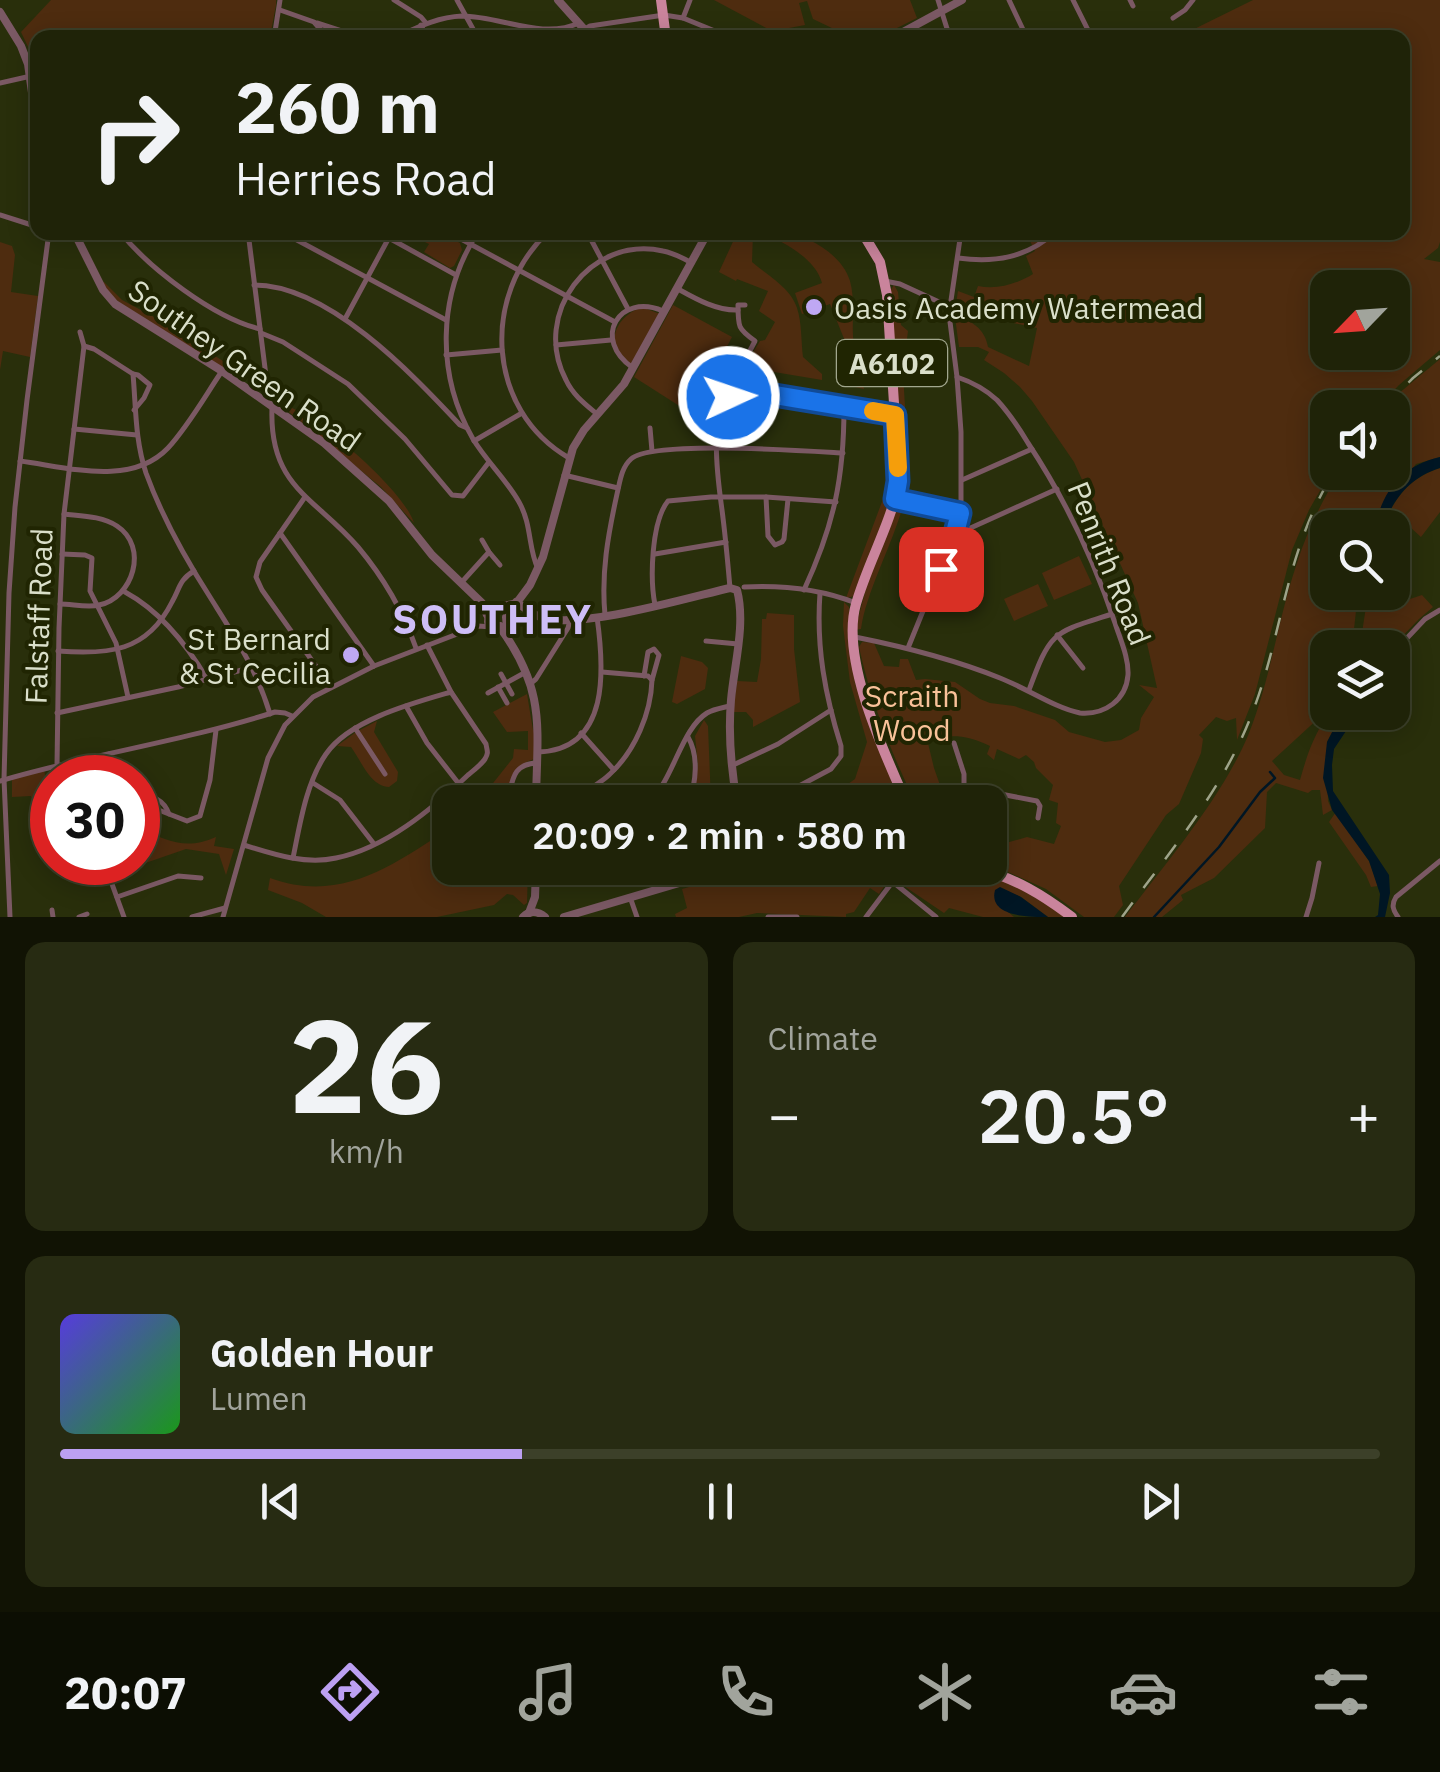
<!DOCTYPE html>
<meta charset="utf-8">
<style>
:root{--surface:#1f2308;--page:#272b12;--text:#f1f3f6;--muted:#a1a49c;--line:#3c4029;--accent:#bca0f2}
body{margin:0;font-family:"IBM Plex Sans",sans-serif;background:var(--page);color:var(--text);height:100vh;display:flex;flex-direction:column;font-size:38px;white-space:nowrap}
*{box-sizing:border-box;margin:0}
p{font-size:32px;color:var(--muted)}
.icon{flex:none;width:55px;height:55px;fill:none;stroke:currentColor;stroke-width:2;stroke-linecap:round;stroke-linejoin:round}
.map{position:relative;height:917px;overflow:hidden}
.side{display:flex;flex-direction:column;gap:25px;padding:25px;background:#111304;flex:1}
.side>*{flex:none}
.banner{position:absolute;left:30px;top:30px;width:1380px;height:210px;border-radius:20px;box-shadow:0 5px 25px #0003,0 0 0 2px var(--line);background:#1f2308;color:var(--text);overflow:hidden}
.needle{width:65px;rotate:245deg}
.buttons{position:absolute;left:1310px;top:270px;display:grid;gap:20px}
.buttons a{display:grid;place-items:center;width:100px;height:100px;border-radius:20px;background:var(--surface);box-shadow:0 5px 25px #0003,0 0 0 2px var(--line);font-size:50px}
.speed{position:absolute;left:30px;top:755px;display:flex;gap:20px;font-size:50px;font-weight:700;text-align:center}
.speed>*{display:grid;place-content:center;width:130px;height:130px;border-radius:50%;background:var(--surface);box-shadow:0 5px 25px #0003,0 0 0 2px var(--line);line-height:1}
.speed .limit{border:15px solid #d22;background:#fff;color:#111}
.pin{position:absolute;display:grid;place-items:center;width:85px;height:85px;color:#fff;margin:-42px;border-radius:20px;box-shadow:0 5px 15px #0006}
.me{position:absolute;width:110px;margin:-55px;rotate:87deg;stroke-linejoin:round;filter:drop-shadow(0 0 8px #0008)}
.turn{display:flex;align-items:center;gap:35px;height:210px;padding:0 40px;font-size:45px}
.turn .icon{width:130px;height:130px;stroke-width:2.5}
.turn b{display:block;font-size:70px;line-height:85px}
.big{font-size:75px;font-weight:600;line-height:1.1}
.side .widget{flex:1;display:flex;flex-direction:column;justify-content:center;gap:15px;min-width:0;padding:0 35px;border-radius:20px;background:var(--page)}
.side .dial{align-items:center;gap:0}
.dial b{font-size:130px;line-height:1}
.song{display:flex;align-items:center;gap:30px}
.cover{width:120px;height:120px;border-radius:15px;background:linear-gradient(135deg,hsl(250 70% 55%),hsl(120 70% 35%))}
.played{height:10px;border-radius:5px;background:linear-gradient(90deg,var(--accent) 35%,var(--line) 35%)}
.keys{display:flex;justify-content:space-around;direction:ltr}
.heat{display:flex;justify-content:space-between;align-items:center;font-size:55px;direction:ltr}
.side .tiles{flex:1;display:grid;gap:25px;grid-template-columns:1fr 1fr}
.widget:last-child{grid-column:span 2}
.trip{position:absolute;left:432px;top:785px;width:575px;height:100px;border-radius:20px;background:var(--surface);box-shadow:0 5px 25px #0003,0 0 0 2px var(--line);font-weight:600;line-height:100px;text-align:center}
.tabs{display:flex;height:160px;justify-content:space-around;align-items:center;background:#0c0e03;color:var(--muted)}
.tabs .icon{width:70px;height:70px}
.tabs .current{color:var(--accent)}
.tabs b{font-size:45px;color:var(--text)}
.map>svg:first-child{display:block}
</style>
<div class="map">
<svg width="1440" height="917" viewBox="0 0 1440 917">
<rect width="100%" height="100%" fill="#292f0b"/>
<!-- green -->
<g fill="#4e2c0f" fill-rule="evenodd">
<polygon points="51,0 276,0 276,5 270,37 38,38 37,84 32,55 21,32"/>
<polygon points="714,0 910,0 917,18 879,37 839,37 834,29 813,19 807,1 799,3 805,25 789,28 781,36"/>
<path d="M1253 0H1440V242L1438 248 1424 259 1440 262V350L1399 385 1378 407 1328 408V472L1330 473 1309 510 1292 550 1255 694 1237 740 1236 718 1227 721 1216 717 1199 735 1203 739 1201 753 1179 804 1166 815 1119 886 1123 905 1114 917H1084L1046 889 990 864V841L1006 843 1027 837 1054 844 1061 826 1056 823 1058 803 1049 800 1053 785 1036 768 1034 762 1026 755 1019 759 997 749 994 760 987 754 990 746C965 734 953 735 927 739L934 768 946 802H915C891 752 871 702 859 647L862 642 874 643 884 666 899 667 900 659H908L916 680 925 679 955 682 980 699 990 703 1014 706 1055 720 1069 732 1105 742 1121 740 1139 730 1141 718 1154 697 1139 685 1157 688 1138 603 1074 462 1032 401 1020 387 1004 373 984 360 989 352 978 347H959L955 317C972 320 985 329 988 347L1029 366 1037 328 986 317 970 306 956 304 958 291 974 297 978 286C997 290 1017 284 1033 274L1026 256 1035 251 1026 233 1402 232V38L1178 37ZM1328 288H1392V352H1328Z"/>
<polygon points="417,233 440,233 460,243 462,250 454,266 450,268 424,252 429,244 421,240 425,236"/>
<path d="M737 233H753L752 262C767 275 791 288 797 308 802 323 801 341 803 357L822 374V380L744 367 760 341 765 340 775 322 759 311 768 291 737 279 736 281 719 272Z"/>
<path d="M761 233C769 233 778 231 785 232 811 237 842 255 850 281 855 299 852 318 853 336 854 353 860 372 864 389L842 384 847 346 830 304 802 314 795 293 822 283C816 259 783 241 761 233Z"/>
<polygon points="0,242 12,246 15,255 11,292 38,296 30,357 3,351 0,370"/>
<polygon points="104,282 122,300 156,318 226,363 231,374 113,298 102,283"/>
<polygon points="894,285 898,292 901,325 908,331 907,339 901,340 909,473 907,494 900,493 890,291"/>
<polygon points="673,305 732,337 692,414 634,377"/>
<path d="M638 309H647L660 314 631 364C627 360 622 356 618 351 608 334 622 315 638 309Z"/>
<path d="M1440 359V457L1416 464 1379 510 1375 527 1328 528V592L1358 593 1352 647 1328 648 1327 705 1321 716 1272 761 1284 775 1300 780C1308 752 1313 737 1329 713H1342L1327 742 1328 801 1332 810 1323 815 1320 790H1312L1308 793 1276 783 1267 792 1265 828 1214 878 1181 895 1183 900 1162 917H1125C1166 863 1224 795 1249 733 1271 678 1278 618 1297 563 1307 531 1322 501 1339 473L1392 472V408L1387 407 1398 394Z"/>
<path d="M285 405C318 416 404 490 414 523L381 487 284 408Z"/>
<polygon points="887,417 890,417 894,491 855,596 846,598 886,491 889,476"/>
<path d="M1440 468V512L1421 537 1410 527 1393 533 1392 528H1383C1394 498 1409 478 1440 468Z"/>
<path d="M898 505 902 509C891 547 866 593 861 629L855 630 868 581Z"/>
<polygon points="1079,556 1092,584 1054,600 1042,573"/>
<polygon points="1393,568 1404,601 1422,595 1433,607 1419,619 1392,647 1363,648 1362,633 1368,593 1392,592"/>
<polygon points="1038,584 1048,606 1014,621 1004,599"/>
<polygon points="844,602 849,607 849,633 855,683 899,801 895,802 823,802 855,779 867,742 850,682 843,626"/>
<polygon points="767,613 794,615 794,649 800,702 753,727 753,720 746,712 733,712 737,681 757,682 761,659 762,619 766,619"/>
<polygon points="681,656 702,662 708,668 705,689 677,704 672,702"/>
<path d="M527 694 533 730 536 731 534 759C516 765 514 773 508 790L504 792 500 802H478L513 758 514 749 528 750V731L507 732 493 712Z"/>
<polygon points="704,720 708,726 711,802 693,802 698,765 695,736"/>
<path d="M377 721 374 732 398 772 397 781 389 787C370 786 362 762 351 747L337 746 356 732Z"/>
<polygon points="44,769 48,793 52,793 52,814 47,814 46,803 32,801 31,796 12,797 12,778"/>
<polygon points="1336,812 1369,861 1378,886 1371,887 1366,875 1329,822"/>
<path d="M138 828C167 840 185 851 216 837L214 846 234 849 226 875 219 854 186 849 131 868 129 863 138 862Z"/>
<path d="M450 828V868H528L527 903 524 905 513 895 507 894 494 905 437 917H326L302 903 268 890 270 878C341 904 393 865 450 828Z"/>
<polygon points="758,868 897,868 879,894 870,888 854,912 846,914 846,917 757,913 739,917 676,917 675,914 687,908 682,889"/>
<path d="M908 868C927 868 946 866 965 868 1002 871 1036 898 1067 917H1048L1021 897 1000 888 1007 911 1014 917H983L949 908 944 913 901 884Z"/>
</g>
<!-- water -->
<g fill="#001624">
<path d="M1440 457V468C1409 478 1394 498 1383 527H1375C1383 490 1402 466 1440 457Z"/>
<polygon points="1342,713 1358,713 1334,749 1332,765 1333,791 1389,875 1390,893 1385,917 1375,917 1378,915 1380,894 1369,861 1332,810 1323,778 1327,742"/>
<path d="M1000 887 1021 897 1048 917C1029 917 988 917 995 890Z"/>
</g>
<g fill="none" stroke-linecap="round" stroke-linejoin="round">
<!-- stream -->
<polyline stroke="#001624" stroke-width="2.5" points="1154,917 1219,847 1260,792 1275,778 1270,772"/>
<!-- minor -->
<g stroke="#7b5964" stroke-width="5">
<polyline points="394,0 421,17 426,23"/>
<polyline points="457,0 478,38"/>
<polyline points="938,0 950,38"/>
<polyline points="1009,0 1027,38"/>
<polyline points="1073,0 1092,38"/>
<polyline points="1130,0 1133,6"/>
<polyline points="280,10 314,22 328,38"/>
<polyline points="683,18 690,0"/>
<polyline points="1173,18 1185,10 1193,0"/>
<polyline points="317,23 363,38"/>
<polyline points="421,25 427,38"/>
<polyline points="585,29 590,26 664,15 683,18 732,38"/>
<polyline points="809,37 809,38"/>
<polyline points="274,38 280,0"/>
<path d="M394 38C416 28 437 17 462 16 500 16 542 40 579 23"/>
<polyline points="0,83 31,76"/>
<polyline points="0,215 38,227"/>
<path d="M120 232C150 269 214 318 260 329"/>
<polyline points="200,232 228,237 263,232"/>
<polyline points="248,232 268,392"/>
<polyline points="282,232 446,320"/>
<polyline points="378,232 456,275"/>
<polyline points="448,232 615,322"/>
<path d="M478 232C437 295 436 375 473 439 487 462 506 479 519 502 532 525 528 548 538 569"/>
<path d="M548 232C481 295 486 410 569 458"/>
<polyline points="587,232 628,309"/>
<polyline points="78,241 93,232"/>
<path d="M958 258C994 263 1027 258 1055 232"/>
<polyline points="885,281 900,284 950,307"/>
<path d="M254 285C329 285 412 374 460 425L467 428"/>
<path d="M678 289C696 299 717 311 738 310"/>
<polyline points="345,319 392,232"/>
<polyline points="261,333 283,342 348,384 405,439 452,495 463,496 489,462"/>
<polyline points="556,345 611,340"/>
<path d="M84 346 94 349 133 374C136 408 135 440 146 473 162 517 185 558 210 597 235 637 256 668 270 714"/>
<polyline points="446,355 502,350"/>
<path d="M744 362 755 341C738 329 738 327 738 305H745"/>
<path d="M633 368C591 339 619 292 663 311"/>
<polyline points="133,374 138,375 150,385 144,398 134,410"/>
<path d="M272 408C269 487 315 497 358 547 384 578 403 611 416 648"/>
<path d="M597 414C585 404 573 395 566 380 531 314 590 235 663 251 674 253 683 258 692 263"/>
<polyline points="650,428 652,451"/>
<polyline points="74,429 137,435"/>
<polyline points="474,441 522,413"/>
<path d="M20 461C67 467 131 487 168 448 189 425 205 396 222 371"/>
<polyline points="564,475 618,488"/>
<polyline points="962,480 1032,449"/>
<polyline points="305,497 260,562 256,577 262,590 330,686"/>
<polyline points="766,497 768,536 775,545 782,542 784,539 788,499"/>
<polyline points="895,499 959,513"/>
<polyline points="280,533 374,666"/>
<polyline points="955,535 1057,489"/>
<polyline points="482,540 489,552 500,565"/>
<polyline points="62,554 85,555 92,558 90,591 116,643 128,697"/>
<polyline points="655,554 726,542"/>
<polyline points="461,583 489,552"/>
<path d="M744 587C782 585 820 589 856 603"/>
<path d="M730 588C728 565 726 542 723 518 720 489 699 386 751 391L892 415"/>
<path d="M804 590C834 525 844 478 844 407"/>
<path d="M125 592C160 611 187 645 207 679"/>
<path d="M60 604C72 604 88 608 99 605 133 598 149 547 117 526 102 516 82 516 64 514"/>
<path d="M655 605C650 580 651 522 668 501L711 497H766L836 502"/>
<path d="M605 615C601 573 608 535 617 494 620 482 621 468 631 459 652 440 808 451 843 453"/>
<polyline points="1057,635 1083,668"/>
<path d="M855 637C905 647 953 659 1000 678 1026 688 1055 708 1080 713 1105 715 1126 700 1128 675 1129 658 1120 639 1115 623 1094 560 1065 499 1028 443 1019 428 1009 413 997 400 985 389 972 382 957 377"/>
<polyline points="706,641 738,644"/>
<polyline points="908,648 953,537 961,504 961,432 957,377 949,314 961,232"/>
<path d="M58 651C108 655 147 652 172 602 180 588 179 580 194 571"/>
<polyline points="1392,654 1425,619 1440,610"/>
<polyline points="501,674 512,694"/>
<polyline points="644,676 648,652 654,649 659,655 652,680"/>
<polyline points="530,684 536,679 568,628 570,620"/>
<polyline points="498,687 507,703"/>
<path d="M1029 690C1051 630 1053 633 1112 614"/>
<polyline points="488,693 526,672"/>
<polyline points="406,706 427,743 459,784"/>
<polyline points="57,713 178,687 253,667"/>
<polyline points="355,728 385,774"/>
<polyline points="581,733 614,770"/>
<path d="M688 737C699 756 696 782 689 802"/>
<polyline points="954,743 964,774 964,787"/>
<path d="M538 752C611 750 604 667 597 617"/>
<polyline points="109,754 115,778"/>
<polyline points="57,766 59,628 64,514 84,346 80,332"/>
<polyline points="731,766 778,744 831,710"/>
<path d="M0 781C91 754 185 741 275 712L285 713 292 716"/>
<polyline points="313,783 340,800 374,844"/>
<path d="M138 797C152 794 164 800 169 814"/>
<polyline points="138,802 187,821 200,816 210,780 216,730"/>
<path d="M507 802C513 782 511 764 537 763"/>
<path d="M584 802C588 786 599 785 610 774 635 751 651 713 652 680L648 676 602 672"/>
<path d="M649 802C674 779 681 729 707 713 714 709 722 708 730 706"/>
<path d="M769 802 831 769 841 756V746C825 695 816 647 820 593"/>
<polyline points="948,802 950,790 954,787 964,787 1037,801 1040,806 1038,818"/>
<path d="M244 845C273 854 305 865 336 858 386 848 432 809 468 775 474 770 481 765 485 759 489 752 487 751 486 744L451 692 427 645"/>
<path d="M293 858C300 824 306 783 326 754 349 720 413 703 451 692"/>
<polyline points="75,862 75,867"/>
<polyline points="104,862 124,917"/>
<polyline points="893,882 936,917"/>
<polyline points="117,897 178,876 201,878"/>
<polyline points="630,897 637,917"/>
<polyline points="52,910 53,917"/>
<polyline points="10,917 4,779 9,593 15,507 27,400 49,232"/>
<polyline points="79,917 87,914"/>
<polyline points="192,917 225,908"/>
<polyline points="223,917 268,758 285,725 313,697 374,666 478,626 492,627"/>
<polyline points="768,917 797,917"/>
<polyline points="866,917 903,868"/>
<polyline points="1306,917 1312,898 1319,863"/>
<path d="M1398 917C1393 910 1391 905 1396 897L1440 861"/>
</g>
<!-- tertiary -->
<g stroke="#7b5964" stroke-width="8">
<polyline points="558,0 592,38"/>
<polyline points="0,12 21,46 28,64 38,136"/>
<polyline points="892,38 962,0"/>
<polyline points="74,232 103,290 115,304 222,371 324,443 389,501 432,555 482,603 487,615"/>
<path d="M516 602C525 608 533 615 543 618 582 629 687 598 730 588L737 590C746 624 734 666 731 700 728 735 731 768 737 802"/>
<path d="M499 626C547 691 537 728 536 802"/>
<polyline points="500,626 493,626 488,622 489,611 494,608 513,604"/>
<polyline points="508,638 506,617 530,585 543,557 573,448 584,430 624,384 708,232"/>
<polyline points="529,913 535,897 536,868"/>
<path d="M523 917C530 910 538 911 545 917"/>
<polyline points="564,917 730,868"/>
</g>
<!-- primary -->
<g stroke="#ca849c" stroke-width="10">
<polyline points="661,0 666,38"/>
<path d="M862 232 880 262 887 295 899 481C891 524 868 562 856 604 840 659 884 752 906 802"/>
<path d="M980 868C1019 881 1040 893 1072 917"/>
</g>
<!-- rail -->
<g stroke="#9fa48a" stroke-width="2.5" stroke-dasharray="18 18" stroke-linecap="butt">
<polyline points="1383,408 1413,378 1440,356"/>
<path d="M1122 917C1170 851 1224 789 1253 711 1284 629 1285 551 1334 472"/>
</g>
</g>
<g fill="none" stroke-linecap="round" stroke-linejoin="round">
<!-- route casing -->
<g stroke="#114b97" stroke-width="25">
<polyline id="route" points="729,397 734,392 744,390 895,415 898,481 895,499 960,513 954,537 941,569"/>
</g>
<!-- route -->
<use href="#route" stroke="#1a73e8" stroke-width="18"/>
<!-- slow -->
<polyline stroke="#f59e0b" stroke-width="18" points="873,411 895,415 898,468"/>
</g>
<!-- markers -->
<g fill="#bfa8f4" stroke="#202502" stroke-width="4">
<circle cx="814" cy="307" r="10"/>
<circle cx="351" cy="655" r="10"/>
</g>
<g text-anchor="middle" dominant-baseline="central" stroke-width="8" stroke-linejoin="round" paint-order="stroke">
<!-- shield labels -->
<rect fill="#202502" stroke="#a2a78e" stroke-width="2.5" x="837" y="340" width="110" height="46" rx="8"/>
<g font-size="28" font-weight="bold" fill="#dadfca">
<text x="892" y="363">A6102</text>
</g>
<!-- poi labels -->
<g font-size="30" fill="#dadfca" stroke="#202502" text-anchor="start">
<text x="834" y="307">Oasis Academy Watermead</text>
<text x="331" y="638" text-anchor="end">St Bernard<tspan x="331" dy="34">&amp; St Cecilia</tspan></text>
</g>
<!-- street labels -->
<g font-size="30" fill="#dadfca" stroke="#202502">
<text transform="translate(245 365) rotate(35)">Southey Green Road</text>
<text transform="translate(1110 563) rotate(68)">Penrith Road</text>
<text transform="translate(38 616) rotate(-88)">Falstaff Road</text>
</g>
<!-- park labels -->
<g font-size="30" fill="#f9c299" stroke="#202502">
<text x="912" y="695">Scraith<tspan x="912" dy="34">Wood</tspan></text>
</g>
<!-- district labels -->
<g font-size="40" font-weight="bold" letter-spacing="2.5" fill="#cebef7" stroke="#202502">
<text x="493" y="619">SOUTHEY</text>
</g>
</g>
</svg>
<div class="buttons">
<a><svg class="needle" viewBox="-14 -14 28 28"><path d="M0-13l5 13h-10z" fill="#e53935"/><path d="M0 13l5-13h-10z" fill="#a1a49c"/></svg></a>
<a><svg class="icon" aria-label="sound" viewBox="0 0 24 24"><path d="M4 9h4l5-4v14l-5-4H4zM17 9q2 3 0 6"/></svg></a>
<a><svg class="icon" aria-label="search" viewBox="0 0 24 24"><circle cx="10" cy="10" r="6"/><path d="M15 15l6 6"/></svg></a>
<a><svg class="icon" aria-label="layers" viewBox="0 0 24 24"><path d="M12 4l9 5-9 5-9-5zM3 14l9 5 9-5"/></svg></a>
</div>
<div class="speed"><div class="limit">30</div></div>
<div class="pin" style="left:941px;top:569px;background:#d93025"><svg class="icon" aria-label="arrive" viewBox="0 0 24 24"><path d="M6 21V4h12l-3 4 3 4H6"/></svg></div>
<svg class="me" style="left:729px;top:397px" viewBox="-20 -20 40 40"><circle r="17" fill="#1a73e8" stroke="#fff" stroke-width="3"/><path d="M0-11L8 9 0 5-8 9z" fill="#fff"/></svg>
<div class="trip">20:09 · 2 min · 580 m</div>
<div class="banner">
<div class="turn"><svg class="icon" aria-label="right" viewBox="0 0 24 24"><path d="M7 20v-9h11M14 6l5 5-5 5"/></svg><div><b>260 m</b>Herries Road</div></div>
</div>
</div>
<section class="side">
<div class="tiles">
<div class="widget dial"><b>26</b><p>km/h</p></div>
<div class="widget"><p>Climate</p>
<div class="heat"><a>−</a><b class="big">20.5°</b><a>+</a></div>
</div>
<div class="widget">
<div class="song"><i class="cover"></i><div><b>Golden Hour</b><p>Lumen</p></div></div>
<div class="played"></div>
<div class="keys"><svg class="icon" aria-label="previous" viewBox="0 0 24 24"><path d="M18 5L8 12l10 7zM5 5v14"/></svg><svg class="icon" aria-label="pause" viewBox="0 0 24 24"><path d="M8 5v14M16 5v14"/></svg><svg class="icon" aria-label="next" viewBox="0 0 24 24"><path d="M6 5l10 7-10 7zM19 5v14"/></svg></div>
</div>
</div>
</section>
<nav class="tabs">
<b>20:07</b>
<svg class="icon current" aria-label="directions" viewBox="0 0 24 24"><path d="M12 3l9 9-9 9-9-9zM9 14v-3h6M13 9l2 2-2 2"/></svg>
<svg class="icon" aria-label="music" viewBox="0 0 24 24"><path d="M9 18V5l10-2v13"/><circle cx="6" cy="18" r="3"/><circle cx="16" cy="16" r="3"/></svg>
<svg class="icon" aria-label="phone" viewBox="0 0 24 24"><path d="M5 4h4l2 5-3 2q2 4 5 5l2-3 5 2v4C11 20 4 13 5 4z"/></svg>
<svg class="icon" aria-label="climate" viewBox="0 0 24 24"><path d="M12 3v18M4 7l16 10M4 17L20 7"/></svg>
<svg class="icon" aria-label="car" viewBox="0 0 24 24"><path d="M5 17H2v-5l4-1 3-4h7l3 4 3 1v5h-3M9 17h6M6 11h13"/><circle cx="7" cy="17" r="2"/><circle cx="17" cy="17" r="2"/></svg>
<svg class="icon" aria-label="filters" viewBox="0 0 24 24"><path d="M4 7h16M4 17h16"/><circle cx="9" cy="7" r="2"/><circle cx="15" cy="17" r="2"/></svg>
</nav>
